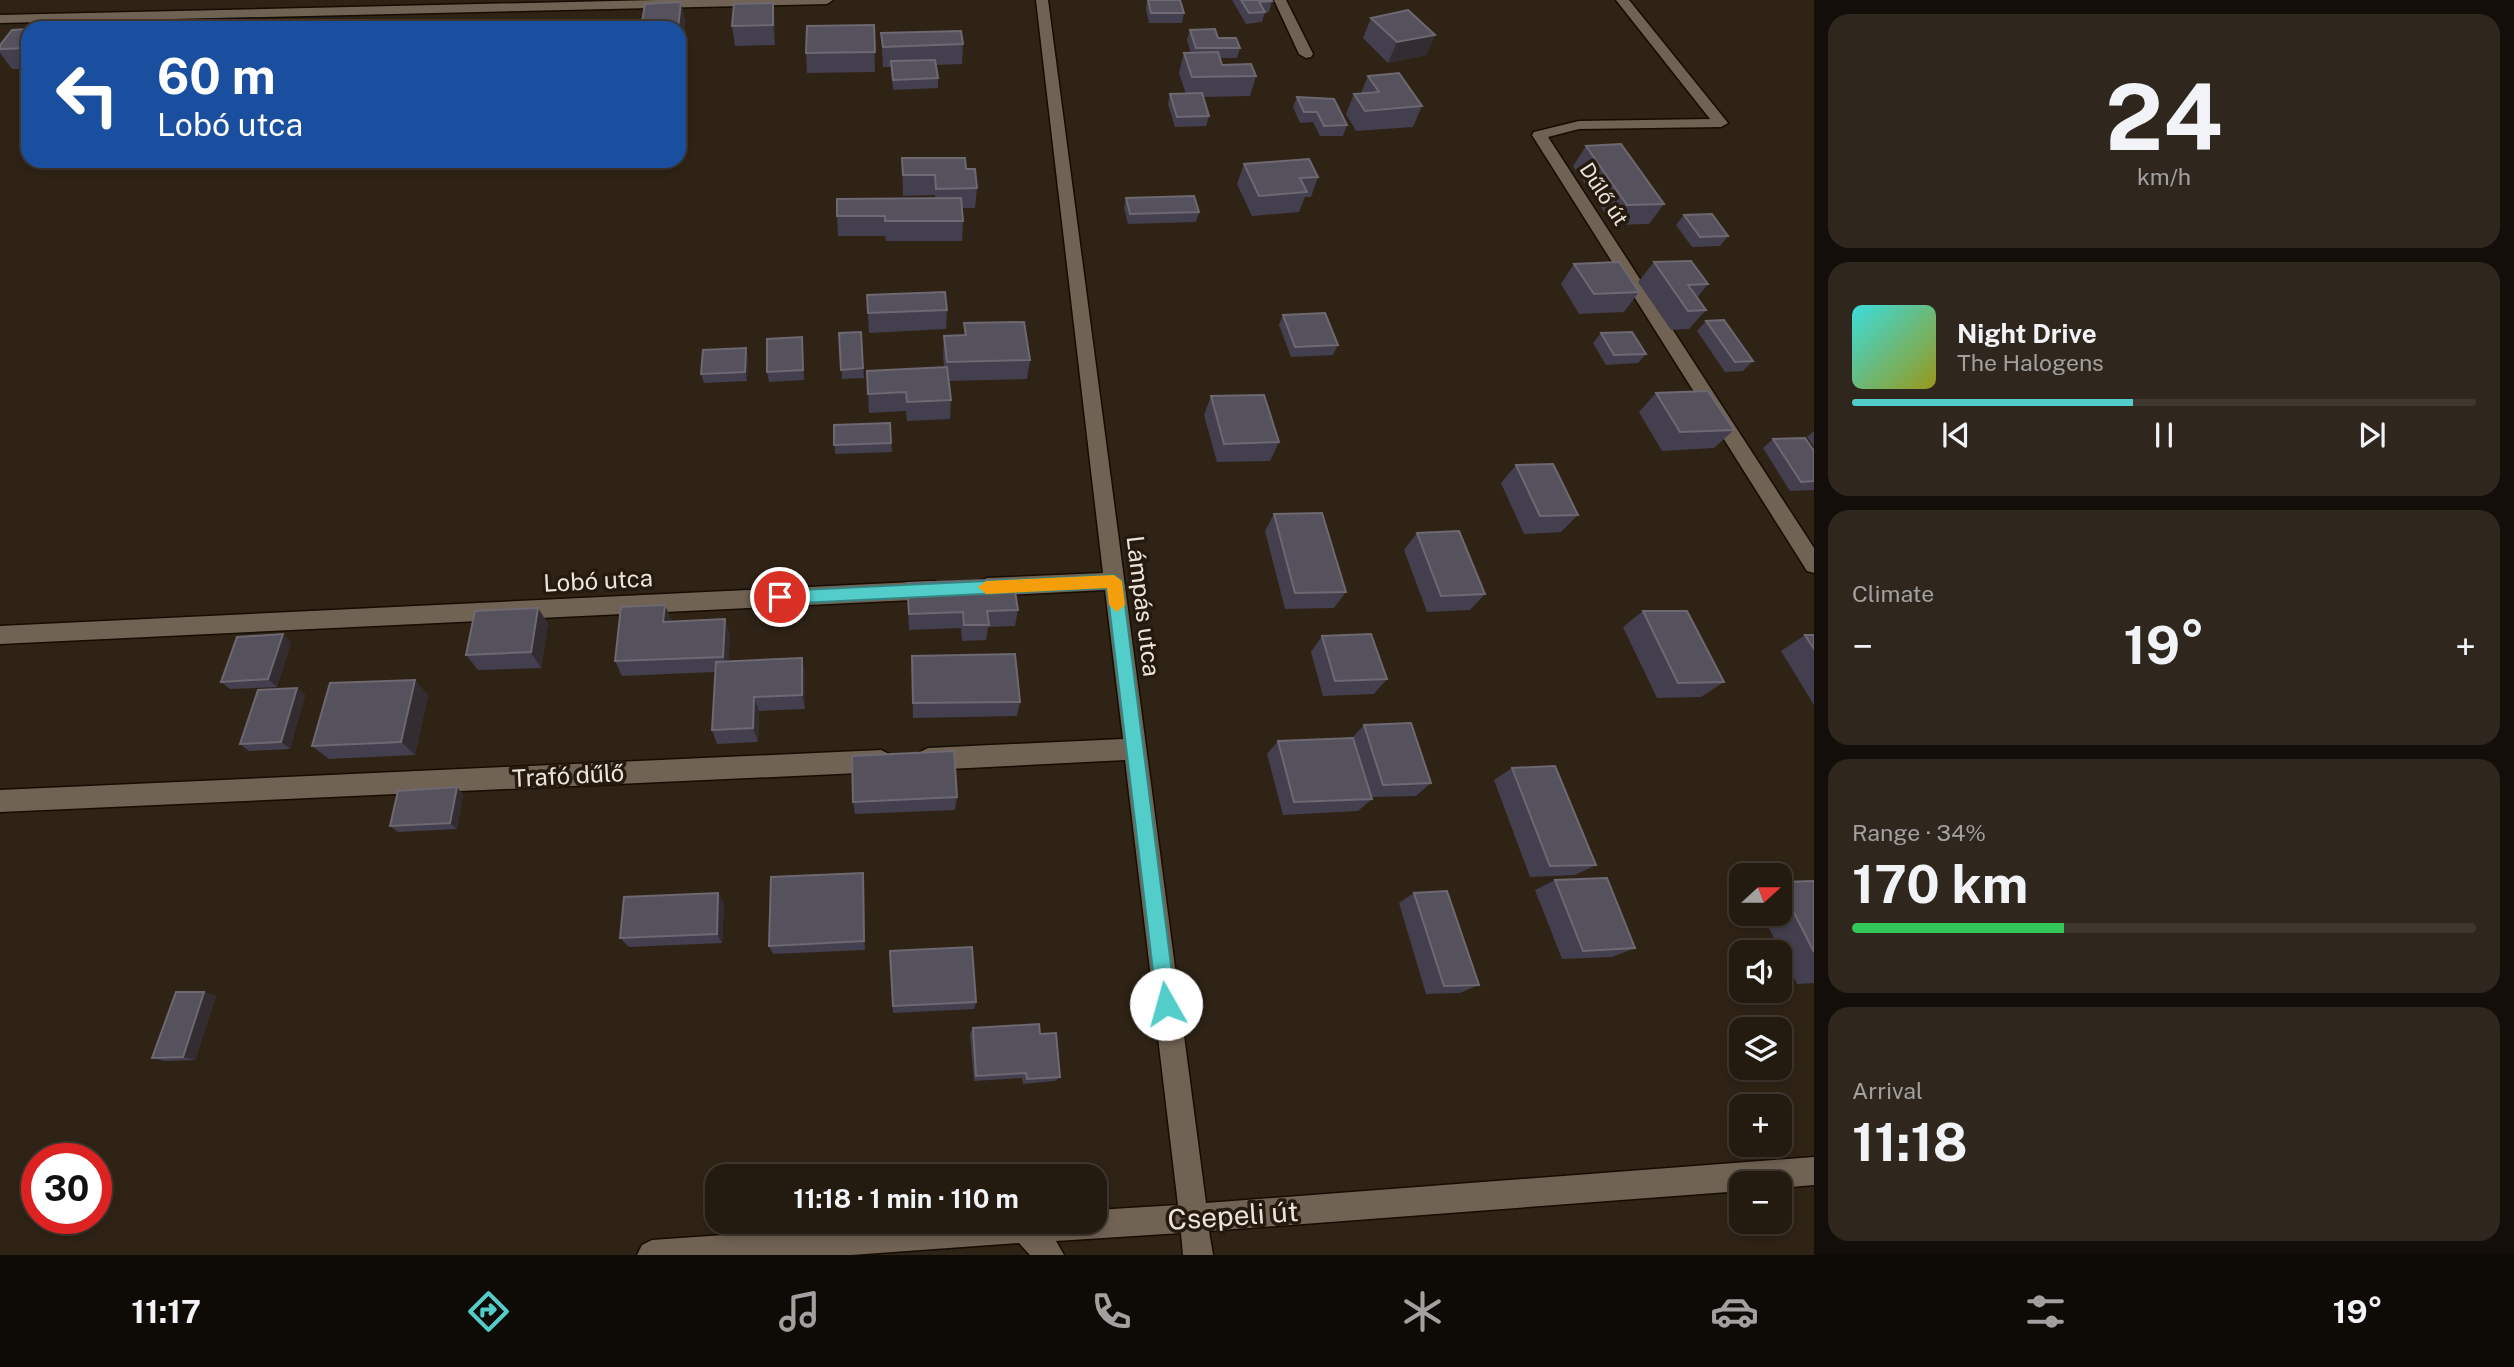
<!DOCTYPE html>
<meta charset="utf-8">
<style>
:root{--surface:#231a10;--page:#2f271e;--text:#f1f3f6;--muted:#a3a19f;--line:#403830;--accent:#53cdca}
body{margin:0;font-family:"Public Sans",sans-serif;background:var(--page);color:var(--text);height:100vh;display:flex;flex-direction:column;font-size:26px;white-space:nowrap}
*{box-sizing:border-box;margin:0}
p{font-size:23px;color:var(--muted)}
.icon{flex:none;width:38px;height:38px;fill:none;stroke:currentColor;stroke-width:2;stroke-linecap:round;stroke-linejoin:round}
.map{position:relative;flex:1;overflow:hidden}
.sheet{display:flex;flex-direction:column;gap:14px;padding:14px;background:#130e09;width:700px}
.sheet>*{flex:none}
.guide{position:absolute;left:21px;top:21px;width:665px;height:147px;border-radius:21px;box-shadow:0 4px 10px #0003,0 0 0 2px var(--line);background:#1a4fa0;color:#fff;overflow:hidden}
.needle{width:46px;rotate:69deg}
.fabs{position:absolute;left:1729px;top:863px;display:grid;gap:14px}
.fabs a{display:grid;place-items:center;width:63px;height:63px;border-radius:14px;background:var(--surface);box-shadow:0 4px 10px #0003,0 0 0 2px var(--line);font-size:35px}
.speed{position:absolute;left:21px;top:1143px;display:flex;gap:14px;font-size:35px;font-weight:700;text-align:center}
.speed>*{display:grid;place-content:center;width:91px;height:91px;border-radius:50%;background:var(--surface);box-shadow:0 4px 10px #0003,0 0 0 2px var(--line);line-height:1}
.speed .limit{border:10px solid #d22;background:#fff;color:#111}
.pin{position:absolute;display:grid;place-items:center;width:60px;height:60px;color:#fff;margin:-30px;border:4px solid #fff;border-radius:50%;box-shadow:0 2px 7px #0007}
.me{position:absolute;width:77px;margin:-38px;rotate:353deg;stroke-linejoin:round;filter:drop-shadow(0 0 5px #0008)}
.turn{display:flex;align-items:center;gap:24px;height:147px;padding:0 21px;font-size:32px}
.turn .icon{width:91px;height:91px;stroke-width:2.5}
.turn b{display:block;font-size:49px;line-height:60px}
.big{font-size:52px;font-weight:700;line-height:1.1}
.sheet .card{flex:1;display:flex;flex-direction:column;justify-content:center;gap:10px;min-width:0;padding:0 24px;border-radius:21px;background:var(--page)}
.sheet .dial{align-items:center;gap:0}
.dial b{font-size:91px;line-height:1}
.song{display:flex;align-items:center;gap:21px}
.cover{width:84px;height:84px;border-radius:10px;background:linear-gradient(135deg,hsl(180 70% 55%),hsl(60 70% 35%))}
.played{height:7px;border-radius:4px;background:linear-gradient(90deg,var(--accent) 45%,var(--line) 45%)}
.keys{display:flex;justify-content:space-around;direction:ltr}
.heat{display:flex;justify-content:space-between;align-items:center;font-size:38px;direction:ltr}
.charge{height:10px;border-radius:5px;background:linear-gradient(90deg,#34c759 34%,var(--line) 0)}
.trip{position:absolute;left:705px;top:1164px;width:402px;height:70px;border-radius:21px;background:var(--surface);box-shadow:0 4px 10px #0003,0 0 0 2px var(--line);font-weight:700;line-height:70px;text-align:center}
.menu{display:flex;height:112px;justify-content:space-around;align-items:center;background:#0e0a06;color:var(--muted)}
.menu .icon{width:49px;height:49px}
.menu .active{color:var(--accent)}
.menu b{font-size:32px;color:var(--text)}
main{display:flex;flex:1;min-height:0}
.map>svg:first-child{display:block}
</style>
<main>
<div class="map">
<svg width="1814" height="1255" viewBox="0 0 1814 1255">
<rect width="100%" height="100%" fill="#2f2316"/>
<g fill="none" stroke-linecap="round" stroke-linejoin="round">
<!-- minor casing -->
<g stroke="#170c02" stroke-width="3">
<g id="minor">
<polygon points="657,0 833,0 827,4 0,23 0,15"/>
<polygon points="1036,0 1048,0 1206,1203 1814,1157 1814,1185 1780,1188 1780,1183 1741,1183 1741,1191 1209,1231 1213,1255 1183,1255 1181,1233 1056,1241 1064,1255 1030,1255 1019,1243 851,1255 637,1255 642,1245 652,1240 916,1222 1096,1222 1096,1210 1178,1205 1125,760 928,770 920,766 917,759 920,752 928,748 1123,739 1105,590 987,596 980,593 977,587 980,581 987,578 1103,573"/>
<polygon points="1274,0 1286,0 1313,54 1311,57 1306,58 1299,54"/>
<polygon points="1616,0 1629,0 1728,123 1721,127 1579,129 1548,137 1814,548 1814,573 1807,571 1532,135 1534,132 1579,121 1710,119"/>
<polygon points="934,581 941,584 944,590 941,596 934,599 0,644 0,626"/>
<polygon points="881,750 889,754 892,761 889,768 881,772 0,812 0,790"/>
</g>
</g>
<!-- minor -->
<use href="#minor" fill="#716354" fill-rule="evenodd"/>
</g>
<!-- wall -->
<g fill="#433f4e">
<polygon points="1147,0 1184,13 1182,23 1149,23 1146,9"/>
<polygon points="1232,0 1271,0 1272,1 1269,12 1265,12 1262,22 1246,24"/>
<polygon points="681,2 685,23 682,48 679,48"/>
<polygon points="1371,18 1435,35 1426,55 1388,63 1363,38"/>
<polygon points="775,23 775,45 735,46 732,26"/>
<polygon points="874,25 875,72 807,73 806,53"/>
<polygon points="28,29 28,69 12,69 0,53 0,45"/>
<polygon points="1190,30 1218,38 1240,48 1237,58 1220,58 1222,65 1256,76 1250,96 1203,97 1209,116 1206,126 1175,127 1168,104 1170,94 1186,94 1179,73 1184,53 1191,53 1187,40"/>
<polygon points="881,33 963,44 962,64 936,65 938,78 938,88 893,90 891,67 883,67"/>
<polygon points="1368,76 1422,106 1413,127 1356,131 1346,114 1354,94 1361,93"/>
<polygon points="1297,97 1347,125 1343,136 1320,136 1313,122 1300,123 1293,107"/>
<polygon points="1586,146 1664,204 1649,224 1613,225 1573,166"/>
<polygon points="902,158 966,169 977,188 975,208 962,208 963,221 962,241 886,241 885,236 838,236 837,216 935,198 935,195 903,196"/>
<polygon points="1244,164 1318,177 1311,197 1305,197 1299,212 1252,216 1237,184"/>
<polygon points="1126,198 1199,212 1196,222 1128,224 1124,208"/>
<polygon points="1684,215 1728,236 1720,246 1692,247 1676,225"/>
<polygon points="1654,262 1708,284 1697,298 1706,310 1689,329 1671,330 1638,282"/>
<polygon points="1574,264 1639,292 1624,312 1579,314 1561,284"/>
<polygon points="867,295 947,310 946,329 869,333"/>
<polygon points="1283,315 1338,345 1333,355 1291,357 1279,325"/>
<polygon points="1706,321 1753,361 1743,371 1725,372 1697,331"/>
<polygon points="964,323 1030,360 1027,379 949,381 951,400 950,419 907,421 906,411 869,413 867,371 944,367 943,355 944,336 964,335"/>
<polygon points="861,332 864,378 842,379 839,333"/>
<polygon points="1601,333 1646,354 1638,363 1606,365 1593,343"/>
<polygon points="802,337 804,380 769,382 767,372"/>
<polygon points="746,348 748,357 747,381 704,383 701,374"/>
<polygon points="1656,393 1734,430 1714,448 1662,451 1639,412"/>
<polygon points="1211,396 1279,442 1270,461 1217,462 1204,415"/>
<polygon points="890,423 892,452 835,454 834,425"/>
<polygon points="1814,431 1814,447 1807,437"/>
<polygon points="1773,439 1814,451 1814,490 1790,491 1763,448"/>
<polygon points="1516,465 1578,515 1561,532 1524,534 1501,483"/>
<polygon points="1274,514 1346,592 1334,608 1285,609 1265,531"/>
<polygon points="1417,533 1485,594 1470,610 1427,612 1404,550"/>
<polygon points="907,583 1018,610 1015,626 988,627 986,640 962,641 961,628 909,630"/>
<polygon points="538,608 548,624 541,668 478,670 466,655"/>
<polygon points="1643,611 1724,682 1701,697 1657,698 1623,627"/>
<polygon points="672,621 730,635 728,661 802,658 805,673 805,709 759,711 758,742 717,744 712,730 715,672 622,676 615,661"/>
<polygon points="1805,635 1814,635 1814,705 1781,651"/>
<polygon points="1322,636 1387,679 1374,694 1323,696 1311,652"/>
<polygon points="291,642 277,687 230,689 221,682"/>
<polygon points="912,656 1020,702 1017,716 913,718"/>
<polygon points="297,688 305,695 290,749 249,751 240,744"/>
<polygon points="428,695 415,755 329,759 312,746"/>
<polygon points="1364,725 1431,783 1416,796 1371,797 1372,799 1358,811 1283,815 1267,754 1278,741 1352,738"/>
<polygon points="1512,768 1596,865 1575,875 1530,877 1494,780"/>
<polygon points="463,794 457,829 398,832 390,826"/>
<polygon points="957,797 955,810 855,814 853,802"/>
<polygon points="1555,880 1635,948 1612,957 1562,959 1535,890"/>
<polygon points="1814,881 1814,983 1797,984 1762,914 1780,914 1780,882"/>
<polygon points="864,884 865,950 773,954 769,946"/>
<polygon points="718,893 724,903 722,943 629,947 620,938"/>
<polygon points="1414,893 1479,985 1460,993 1426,994 1399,903"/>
<polygon points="890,951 976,1002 974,1009 893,1013"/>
<polygon points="204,992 216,996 195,1060 165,1061 152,1058"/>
<polygon points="973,1028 1040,1034 1060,1077 1055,1081 1023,1084 1022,1078 974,1081 970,1034"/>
</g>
<!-- shaded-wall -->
<g fill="#332d31">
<polygon points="681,2 685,23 682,48 678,28"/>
<polygon points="773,3 775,23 775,45 773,25"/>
<polygon points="1435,35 1426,55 1388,63 1397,42"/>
<polygon points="746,348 748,357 747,381 745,372"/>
<polygon points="665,605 672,621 663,622"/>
<polygon points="538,608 548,624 541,668 531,652"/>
<polygon points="725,619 730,635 728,672 723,657"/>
<polygon points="283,634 291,642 277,687 268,679"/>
<polygon points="802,658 805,673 805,709 802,695"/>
<polygon points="415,680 428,695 415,755 401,742"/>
<polygon points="297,688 305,695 290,749 281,742"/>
<polygon points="754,697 759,711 758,742 753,728"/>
<polygon points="457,787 463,794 457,829 450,823"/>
<polygon points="863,873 864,884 865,950 864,941"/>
<polygon points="718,893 724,903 722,943 717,934"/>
<polygon points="204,992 216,996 195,1060 183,1057"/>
</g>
<!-- building -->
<g fill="#55515d" stroke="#6d6871" stroke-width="2">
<polygon points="1148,0 1180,0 1184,13 1151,13"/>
<polygon points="1241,0 1271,0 1272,1 1259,2 1265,12 1249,13"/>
<polygon points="681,2 678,28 641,28 645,4"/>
<polygon points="773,3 773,25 732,26 734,4"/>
<polygon points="1408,10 1435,35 1397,42 1371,18"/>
<polygon points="512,25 529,25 528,28 511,28"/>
<polygon points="874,25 875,52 806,53 807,26"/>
<polygon points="196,26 195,28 172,28 173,27"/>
<polygon points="375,26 374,28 344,28 345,27"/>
<polygon points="28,29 28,48 0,49 0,45 12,30"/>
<polygon points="1215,29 1218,38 1236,38 1240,48 1196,48 1190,30"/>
<polygon points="961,31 963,44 883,47 881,33"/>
<polygon points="1218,52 1222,65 1251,64 1256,76 1192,77 1184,53"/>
<polygon points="935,60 938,78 893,80 891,61"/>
<polygon points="1399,73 1422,106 1365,111 1354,94 1379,92 1368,76"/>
<polygon points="1202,93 1209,116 1177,117 1170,94"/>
<polygon points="1297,97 1334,99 1347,125 1324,126 1317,112 1304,112"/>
<polygon points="1621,144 1664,204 1627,205 1586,146"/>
<polygon points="902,158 965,158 966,169 975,169 977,188 936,189 935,175 903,175"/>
<polygon points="1309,159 1318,177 1300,178 1307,192 1259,196 1244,164"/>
<polygon points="1194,196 1199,212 1130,214 1126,198"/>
<polygon points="961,198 963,221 885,221 885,216 837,216 837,199"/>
<polygon points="1712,214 1728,236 1700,237 1684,215"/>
<polygon points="1691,261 1708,284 1688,285 1706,310 1688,311 1654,262"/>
<polygon points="1619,262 1639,292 1594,294 1574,264"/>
<polygon points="945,292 947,310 868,313 867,295"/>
<polygon points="1325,313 1338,345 1295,347 1283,315"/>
<polygon points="1724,320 1753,361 1735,362 1706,321"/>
<polygon points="1024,322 1030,360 947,362 944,336 966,335 964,323"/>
<polygon points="861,332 863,368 841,370 839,333"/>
<polygon points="1632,332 1646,354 1614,355 1601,333"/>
<polygon points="802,337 803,370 767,372 767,339"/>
<polygon points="746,348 745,372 701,374 703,350"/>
<polygon points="947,367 951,400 907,402 906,392 868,394 867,371"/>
<polygon points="1708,391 1734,430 1680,432 1656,393"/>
<polygon points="1264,395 1279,442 1224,444 1211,396"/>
<polygon points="890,423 891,443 834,445 834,425"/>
<polygon points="1805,438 1814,451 1814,481 1801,482 1773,439"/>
<polygon points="1553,464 1578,515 1540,516 1516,465"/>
<polygon points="1322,513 1346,592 1295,593 1274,514"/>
<polygon points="1459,531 1485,594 1441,596 1417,533"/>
<polygon points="1013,579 1018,610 987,611 989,625 964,625 963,612 909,614 907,583"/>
<polygon points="665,605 663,622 725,619 723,657 615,661 621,607"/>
<polygon points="538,608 531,652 466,655 475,611"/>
<polygon points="1643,611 1687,611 1724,682 1678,683"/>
<polygon points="283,634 268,679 221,682 237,637"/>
<polygon points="1371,634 1387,679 1335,681 1322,636"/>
<polygon points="1805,635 1814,635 1814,649"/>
<polygon points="1015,654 1020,702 913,703 912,656"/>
<polygon points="802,658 802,695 754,697 753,728 712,730 716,662"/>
<polygon points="415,680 401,742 312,746 330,683"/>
<polygon points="297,688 281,742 240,744 258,690"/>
<polygon points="1411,723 1431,783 1383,785 1364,725"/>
<polygon points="1353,738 1372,799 1294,802 1278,741"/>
<polygon points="954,751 957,797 853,802 852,756"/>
<polygon points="1555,766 1596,865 1550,866 1512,768"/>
<polygon points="457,787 450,823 390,826 398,791"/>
<polygon points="863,873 864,941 769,946 771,877"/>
<polygon points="1607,878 1635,948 1583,951 1555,880"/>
<polygon points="1814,881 1814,952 1780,885 1780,882"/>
<polygon points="1447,891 1479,985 1444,986 1414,893"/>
<polygon points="718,893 717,934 620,938 624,897"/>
<polygon points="972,947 976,1002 893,1006 890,951"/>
<polygon points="176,992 204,992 183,1057 152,1058"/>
<polygon points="1039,1024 1040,1034 1056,1033 1060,1077 1027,1079 1026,1073 976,1076 973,1028"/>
</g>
<!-- route -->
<polygon fill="#53cdca" stroke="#368583" stroke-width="2" points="1114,575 1122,581 1176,1004 1173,1011 1166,1013 1159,1011 1157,1004 1107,588 780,604 772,597 780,591"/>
<!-- slow -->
<polygon fill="#f59e0b" points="1114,575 1122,581 1125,605 1117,612 1109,605 1107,588 986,594 978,587 986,581"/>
<g text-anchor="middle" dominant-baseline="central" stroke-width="7" stroke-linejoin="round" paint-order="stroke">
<!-- far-street labels -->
<g font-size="21" fill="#ece4db" stroke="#251a0d">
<text transform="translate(1604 194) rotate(57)">Dűlő út</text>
</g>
<!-- street labels -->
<g font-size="24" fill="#ece4db" stroke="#251a0d">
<text transform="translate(598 580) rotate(-3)">Lobó utca</text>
<text transform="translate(1144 606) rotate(83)">Lámpás utca</text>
<text transform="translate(568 775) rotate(-3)">Trafó dűlő</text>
</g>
<!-- near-street labels -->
<g font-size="28" fill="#ece4db" stroke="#251a0d">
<text transform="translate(1233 1215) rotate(-4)">Csepeli út</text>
</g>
</g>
</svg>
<div class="fabs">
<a><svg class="needle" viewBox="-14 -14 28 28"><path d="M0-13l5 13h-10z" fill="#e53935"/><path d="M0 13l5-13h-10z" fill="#a3a19f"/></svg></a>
<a><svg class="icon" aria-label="sound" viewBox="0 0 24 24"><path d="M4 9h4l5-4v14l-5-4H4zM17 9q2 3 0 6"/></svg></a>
<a><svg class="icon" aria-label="layers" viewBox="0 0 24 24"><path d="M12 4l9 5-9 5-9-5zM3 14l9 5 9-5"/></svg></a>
<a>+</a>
<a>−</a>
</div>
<div class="speed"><div class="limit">30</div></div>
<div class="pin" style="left:780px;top:597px;background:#d93025"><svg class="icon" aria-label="arrive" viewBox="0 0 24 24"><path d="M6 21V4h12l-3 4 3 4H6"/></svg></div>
<svg class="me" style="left:1166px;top:1004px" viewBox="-20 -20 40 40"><circle r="19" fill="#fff"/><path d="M0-13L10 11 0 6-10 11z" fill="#53cdca"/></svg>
<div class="trip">11:18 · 1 min · 110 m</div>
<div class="guide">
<div class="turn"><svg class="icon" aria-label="left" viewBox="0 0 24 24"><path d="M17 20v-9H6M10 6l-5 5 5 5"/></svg><div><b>60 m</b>Lobó utca</div></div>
</div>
</div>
<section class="sheet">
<div class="card dial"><b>24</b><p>km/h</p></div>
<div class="card">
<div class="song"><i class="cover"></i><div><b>Night Drive</b><p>The Halogens</p></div></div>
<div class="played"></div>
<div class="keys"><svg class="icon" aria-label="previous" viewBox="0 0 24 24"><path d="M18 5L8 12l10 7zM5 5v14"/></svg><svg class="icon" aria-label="pause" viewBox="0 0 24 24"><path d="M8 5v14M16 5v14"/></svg><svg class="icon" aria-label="next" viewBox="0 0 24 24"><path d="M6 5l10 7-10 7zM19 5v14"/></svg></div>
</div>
<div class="card"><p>Climate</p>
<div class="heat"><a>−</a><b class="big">19°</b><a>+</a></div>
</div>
<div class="card"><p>Range · 34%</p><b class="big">170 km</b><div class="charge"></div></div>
<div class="card"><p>Arrival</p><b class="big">11:18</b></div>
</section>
</main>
<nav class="menu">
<b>11:17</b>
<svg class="icon active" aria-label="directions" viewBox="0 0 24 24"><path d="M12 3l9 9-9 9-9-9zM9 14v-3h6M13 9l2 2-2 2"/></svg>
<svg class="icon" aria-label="music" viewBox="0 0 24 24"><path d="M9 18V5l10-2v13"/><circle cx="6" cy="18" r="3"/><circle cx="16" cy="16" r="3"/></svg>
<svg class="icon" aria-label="phone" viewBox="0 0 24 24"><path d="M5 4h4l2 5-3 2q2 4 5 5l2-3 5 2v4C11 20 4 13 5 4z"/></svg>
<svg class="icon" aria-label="climate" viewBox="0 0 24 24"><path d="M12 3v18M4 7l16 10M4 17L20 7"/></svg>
<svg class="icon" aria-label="car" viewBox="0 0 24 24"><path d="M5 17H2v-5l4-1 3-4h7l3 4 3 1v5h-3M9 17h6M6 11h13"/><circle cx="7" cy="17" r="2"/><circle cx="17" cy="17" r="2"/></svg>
<svg class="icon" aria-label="filters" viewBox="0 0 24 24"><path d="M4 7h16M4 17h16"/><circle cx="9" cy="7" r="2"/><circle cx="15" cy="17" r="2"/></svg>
<b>19°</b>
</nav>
